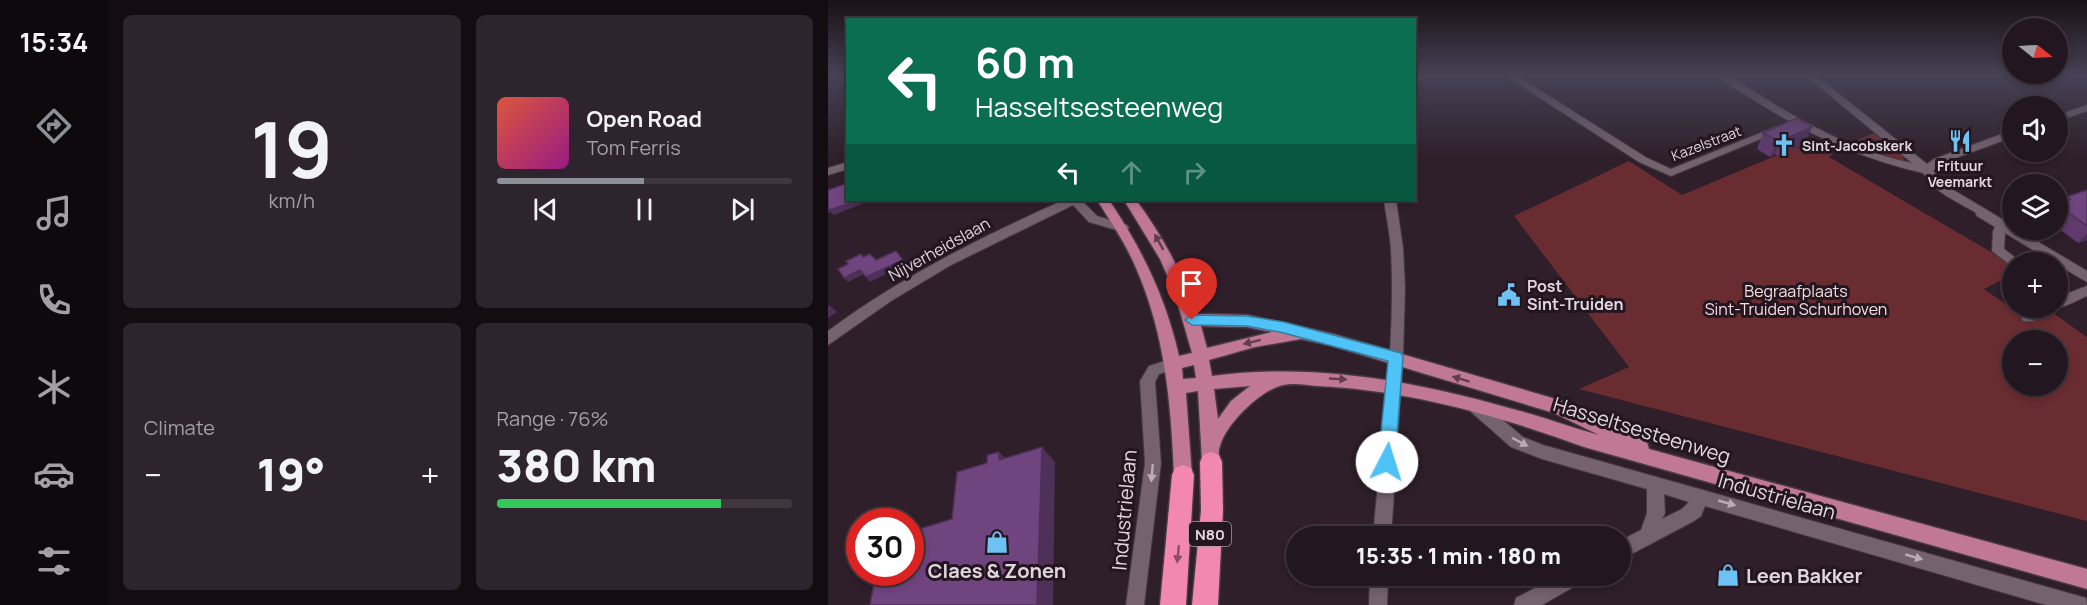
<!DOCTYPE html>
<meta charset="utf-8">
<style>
:root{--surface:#221720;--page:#2e242d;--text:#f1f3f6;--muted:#a29fa5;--line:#3f363e;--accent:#8c9099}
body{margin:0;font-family:Manrope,sans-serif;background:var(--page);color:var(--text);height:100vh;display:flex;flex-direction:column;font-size:22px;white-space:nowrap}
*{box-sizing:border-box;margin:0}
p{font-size:20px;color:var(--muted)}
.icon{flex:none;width:33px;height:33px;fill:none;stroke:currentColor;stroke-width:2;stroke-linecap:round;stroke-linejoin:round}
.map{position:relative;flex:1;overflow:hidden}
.sheet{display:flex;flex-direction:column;gap:15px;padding:15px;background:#130d12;width:720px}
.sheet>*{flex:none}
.banner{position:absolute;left:18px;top:18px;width:570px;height:183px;border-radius:0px;box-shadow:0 3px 9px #0003,0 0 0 2px var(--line);background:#0b6e4f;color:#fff;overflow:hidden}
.needle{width:39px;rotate:108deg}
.controls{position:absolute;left:1174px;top:18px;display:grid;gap:12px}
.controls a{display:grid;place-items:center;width:66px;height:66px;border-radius:50%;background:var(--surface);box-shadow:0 3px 9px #0003,0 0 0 2px var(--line);font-size:30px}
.speed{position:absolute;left:18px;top:508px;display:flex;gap:12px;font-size:30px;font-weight:700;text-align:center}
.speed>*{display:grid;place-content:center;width:78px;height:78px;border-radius:50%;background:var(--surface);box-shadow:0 3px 9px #0003,0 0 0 2px var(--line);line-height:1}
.speed .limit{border:9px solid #d22;background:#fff;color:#111}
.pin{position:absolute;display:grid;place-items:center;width:51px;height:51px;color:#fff;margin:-62px -26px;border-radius:50% 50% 50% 0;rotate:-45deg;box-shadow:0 0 6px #0007}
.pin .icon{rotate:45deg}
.me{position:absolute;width:66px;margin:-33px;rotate:5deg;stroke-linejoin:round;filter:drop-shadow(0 0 4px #0008)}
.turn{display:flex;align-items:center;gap:21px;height:126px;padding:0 30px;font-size:27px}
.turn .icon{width:78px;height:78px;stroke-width:2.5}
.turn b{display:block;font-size:42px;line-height:51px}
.lanes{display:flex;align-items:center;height:57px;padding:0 30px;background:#0003;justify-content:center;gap:30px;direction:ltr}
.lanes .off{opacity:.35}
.big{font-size:45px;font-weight:800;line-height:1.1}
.sheet .tile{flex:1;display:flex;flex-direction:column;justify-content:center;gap:9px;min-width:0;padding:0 21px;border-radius:9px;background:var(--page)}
.sheet .dial{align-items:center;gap:0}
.dial b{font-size:78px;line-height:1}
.song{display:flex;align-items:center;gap:18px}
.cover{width:72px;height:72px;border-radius:9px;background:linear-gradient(135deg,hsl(10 70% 55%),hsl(310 70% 35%))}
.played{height:6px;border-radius:3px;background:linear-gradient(90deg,var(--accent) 50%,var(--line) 50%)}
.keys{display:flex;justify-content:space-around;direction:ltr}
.heat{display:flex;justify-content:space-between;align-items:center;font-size:33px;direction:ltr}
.charge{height:9px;border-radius:4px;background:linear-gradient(90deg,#34c759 76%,var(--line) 0)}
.sheet .tiles{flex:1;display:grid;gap:15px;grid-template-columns:repeat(2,1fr)}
.trip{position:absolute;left:458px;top:526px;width:345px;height:60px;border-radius:30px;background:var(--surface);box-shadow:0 3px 9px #0003,0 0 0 2px var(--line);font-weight:800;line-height:60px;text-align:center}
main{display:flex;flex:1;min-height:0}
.menu{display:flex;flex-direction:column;width:108px;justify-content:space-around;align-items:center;background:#0e090d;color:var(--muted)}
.menu .icon{width:42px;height:42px}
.menu .active{color:var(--accent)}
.menu b{font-size:27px;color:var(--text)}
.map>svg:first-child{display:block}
</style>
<main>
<nav class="menu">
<b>15:34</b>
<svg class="icon active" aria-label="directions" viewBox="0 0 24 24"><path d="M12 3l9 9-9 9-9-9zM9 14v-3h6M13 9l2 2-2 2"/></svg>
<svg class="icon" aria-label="music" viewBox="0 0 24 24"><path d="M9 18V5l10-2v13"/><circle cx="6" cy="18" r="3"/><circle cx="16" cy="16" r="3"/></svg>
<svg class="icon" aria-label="phone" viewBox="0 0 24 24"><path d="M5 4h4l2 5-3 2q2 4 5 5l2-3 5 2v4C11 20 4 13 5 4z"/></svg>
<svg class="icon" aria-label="climate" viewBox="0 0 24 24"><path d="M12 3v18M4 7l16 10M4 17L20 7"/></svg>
<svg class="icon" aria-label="car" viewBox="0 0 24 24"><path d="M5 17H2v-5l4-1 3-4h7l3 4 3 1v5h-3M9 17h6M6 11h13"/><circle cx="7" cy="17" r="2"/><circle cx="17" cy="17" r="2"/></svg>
<svg class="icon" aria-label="filters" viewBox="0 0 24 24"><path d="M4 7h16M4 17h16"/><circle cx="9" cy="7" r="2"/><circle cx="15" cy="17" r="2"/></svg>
</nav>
<section class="sheet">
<div class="tiles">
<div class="tile dial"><b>19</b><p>km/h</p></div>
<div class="tile">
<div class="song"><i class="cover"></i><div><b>Open Road</b><p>Tom Ferris</p></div></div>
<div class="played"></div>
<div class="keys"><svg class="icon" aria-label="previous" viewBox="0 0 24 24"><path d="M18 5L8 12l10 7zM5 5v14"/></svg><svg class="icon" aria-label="pause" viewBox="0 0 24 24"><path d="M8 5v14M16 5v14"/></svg><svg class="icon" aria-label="next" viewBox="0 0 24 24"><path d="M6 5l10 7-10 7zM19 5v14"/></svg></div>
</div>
<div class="tile"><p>Climate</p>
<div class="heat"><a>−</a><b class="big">19°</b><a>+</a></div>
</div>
<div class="tile"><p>Range · 76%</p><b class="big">380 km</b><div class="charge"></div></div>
</div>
</section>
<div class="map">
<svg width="1259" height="605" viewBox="0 0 1259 605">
<rect width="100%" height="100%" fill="#2e1f2a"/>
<!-- green -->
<g fill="#692c31" fill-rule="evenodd">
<polygon points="1048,132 1074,154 1077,161 1048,154 1022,143"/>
<path d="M983 141 1005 154 1001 157 1185 265V274L1156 289 1195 316 1212 308H1218L1259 337V521L751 389 801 367 686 216 801 161 854 195ZM1185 340H1230V386H1185Z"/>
</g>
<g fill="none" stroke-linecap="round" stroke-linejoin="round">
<!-- minor casing -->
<g stroke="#473a43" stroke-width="2">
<g id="minor">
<polygon points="592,74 605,74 586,83 586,76"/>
<polygon points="675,74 686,74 819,158 843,169 945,128 949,127 954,130 843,176 811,162"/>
<path d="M888 74H899C956 112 1016 149 1084 163L976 74H986L1099 164 1106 159 1185 130V137L1114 163 1105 171 1122 188 1179 222 1185 230H1190L1259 271V282L1230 265V262H1225L1177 233 1176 249 1193 262H1185V266L1182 265 1164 251 1165 231 1167 227 1149 216 1147 212C1128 201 1107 193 1095 173 1034 159 979 134 926 100 913 92 898 85 888 74Z"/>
<polygon points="1259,105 1259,111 1230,121 1230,115"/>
<polygon points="20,162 20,169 0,175 0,168"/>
<path d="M236 200H253L269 216 299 225 301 228 295 232 261 222 245 205 123 265 63 301 0 345V331C73 277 153 237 236 200Z"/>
<path d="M556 200H568L575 248 577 287 575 357 563 537H545C553 442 568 345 563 250 562 233 558 216 556 200Z"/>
<path d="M1259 286V296C1249 300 1239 307 1228 308L1230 297Z"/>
<path d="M1208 308H1227C1221 315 1204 324 1195 321L1193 317 1195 313Z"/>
<polygon points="346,358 351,360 353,364 351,368 331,374 327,382 333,463 316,605 298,605 317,463 312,381 321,366"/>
<path d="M647 400 652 401 695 437 715 445 1251 596 1258 598 1259 605H1218L877 506 873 516 866 521 792 560V541L813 530 819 513V489L714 459 683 447 642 411 639 406 642 401ZM836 494 861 502 854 509 834 519 837 513Z"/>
<polygon points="542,576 560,576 559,605 541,605"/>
<polygon points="730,576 757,576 754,582 714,605 686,605 688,598"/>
</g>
</g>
<!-- major casing -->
<g stroke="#473a43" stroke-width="3">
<path id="major" d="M269 200H281C314 249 338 298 351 356L364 353 346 291 332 259 296 200H308C334 235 354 272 369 314L419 315 505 334 731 400 819 442 821 449 1259 569V589L756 447C671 416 580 390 489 386 478 385 463 382 452 386 431 392 398 424 392 446 389 453 393 460 389 468L383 470 377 468 374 462 370 391 358 393 364 475 361 481 355 483 349 481 346 475C343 403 337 334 308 268 298 244 283 222 269 200ZM373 326 419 327 444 332 379 348ZM473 339 505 346 726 413 771 435C744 428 718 418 692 411 592 382 488 362 384 376L381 360 427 347ZM366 365 368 378 355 379 354 368ZM422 386 403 401 390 419 386 389Z"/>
</g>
<!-- highway casing -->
<g stroke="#473a43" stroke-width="3">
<g id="highway">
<polygon points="383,452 391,455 394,462 395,510 390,605 364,605 373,510 372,462 375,455"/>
<polygon points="355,465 363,468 366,475 358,605 332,605 344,475 347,468"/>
</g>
</g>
<!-- minor -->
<use href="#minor" fill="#74626f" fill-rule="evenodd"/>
<!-- major -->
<use href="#major" fill="#c07895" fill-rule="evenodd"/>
<!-- highway -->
<use href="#highway" fill="#f287af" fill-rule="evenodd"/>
</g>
<!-- wall -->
<g fill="#603a6d">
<polygon points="1196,74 1224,74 1206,80"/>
<polygon points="935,133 977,143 950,156 947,154 942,157 929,149"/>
<polygon points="1259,190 1259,240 1250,243 1230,228 1230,203 1234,202 1238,197"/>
<polygon points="1185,280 1185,291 1179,287"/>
</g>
<!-- shaded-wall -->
<g fill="#4e3059">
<polygon points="1214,74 1224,74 1206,80 1209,76"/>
<polygon points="984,127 977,143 950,156 957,139"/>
<polygon points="954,138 947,154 942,157 949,140"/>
<polygon points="30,200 31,200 34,204 6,215 3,212 0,213 0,207"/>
<polygon points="1237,210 1230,219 1230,212"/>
<polygon points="1259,233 1259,240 1250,243"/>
<polygon points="75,260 78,264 42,282 38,277"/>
<polygon points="32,270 36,274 20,282 16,278"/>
<polygon points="4,308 9,312 0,318 0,311"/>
<polygon points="214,447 227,462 225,605 209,605"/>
<polygon points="171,452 186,467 171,460"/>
</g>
<!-- building -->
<g fill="#70447f" stroke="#4e3059" stroke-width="1.5">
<polygon points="969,118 984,127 957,139 954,138 949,140 935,133"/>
<polygon points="20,183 20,200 30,200 2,210 0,207 0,190"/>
<polygon points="1259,190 1259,226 1237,210 1230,212 1230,203 1242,199 1238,197"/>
<polygon points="68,251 75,260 38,277 32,270 16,278 10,269 20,264 18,261 33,254 35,257 42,254 48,260"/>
<polygon points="0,306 4,308 0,311"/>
<polygon points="214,447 209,605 42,605 48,573 82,573 82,532 124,519 129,472 159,463 159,455 171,452 171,460"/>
</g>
<!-- one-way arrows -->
<defs><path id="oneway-solid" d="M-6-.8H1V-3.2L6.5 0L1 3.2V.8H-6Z" transform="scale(1.5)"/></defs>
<g fill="#623d4f">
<use href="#oneway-solid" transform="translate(331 242) rotate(-119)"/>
<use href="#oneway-solid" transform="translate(424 342) rotate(166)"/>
<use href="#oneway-solid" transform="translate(510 379) rotate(3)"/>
<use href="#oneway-solid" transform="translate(633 379) rotate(-163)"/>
</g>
<g fill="#bbadb6">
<use href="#oneway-solid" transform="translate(692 442) rotate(28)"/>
<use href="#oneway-solid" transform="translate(324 473) rotate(95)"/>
<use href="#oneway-solid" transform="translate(899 503) rotate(16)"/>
<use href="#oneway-solid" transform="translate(1086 557) rotate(16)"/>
</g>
<use fill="#8b4e68" href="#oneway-solid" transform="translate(350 554) rotate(96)"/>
<!-- sky -->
<linearGradient id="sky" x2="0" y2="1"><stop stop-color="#191117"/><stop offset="0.47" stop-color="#464255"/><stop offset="1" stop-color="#464255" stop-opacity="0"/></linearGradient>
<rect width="1259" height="159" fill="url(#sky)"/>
<!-- route -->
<polygon fill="#4fc3f7" stroke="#337fa1" stroke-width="1.5" points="364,315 419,316 456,322 573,353 575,357 567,462 565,468 559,470 553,468 550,462 560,361 456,333 419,326 364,325 357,320"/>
<!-- icons -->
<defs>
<g id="restaurant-bare" transform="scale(1.8)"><path d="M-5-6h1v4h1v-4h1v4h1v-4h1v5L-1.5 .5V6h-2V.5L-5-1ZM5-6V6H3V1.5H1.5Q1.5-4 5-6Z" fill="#6ec2f3" stroke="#241620" stroke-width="2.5" paint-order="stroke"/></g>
<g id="church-bare" transform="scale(1.8)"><path d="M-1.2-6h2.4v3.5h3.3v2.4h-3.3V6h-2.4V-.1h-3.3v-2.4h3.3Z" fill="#6ec2f3" stroke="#241620" stroke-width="2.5" paint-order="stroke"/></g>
<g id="civic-bare" transform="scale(1.8)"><path d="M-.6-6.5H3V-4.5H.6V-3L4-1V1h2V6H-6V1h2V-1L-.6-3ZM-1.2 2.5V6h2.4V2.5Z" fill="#6ec2f3" stroke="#241620" stroke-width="2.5" paint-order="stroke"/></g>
<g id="shop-bare" transform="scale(1.8)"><path d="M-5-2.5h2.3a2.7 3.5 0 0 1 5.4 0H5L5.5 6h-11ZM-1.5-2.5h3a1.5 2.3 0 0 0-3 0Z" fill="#6ec2f3" stroke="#241620" stroke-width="2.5" paint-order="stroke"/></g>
</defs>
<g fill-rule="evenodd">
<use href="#restaurant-bare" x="1132" y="141"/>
<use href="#church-bare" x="956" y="145"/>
<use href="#civic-bare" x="681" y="295"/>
<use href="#shop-bare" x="169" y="542"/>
<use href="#shop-bare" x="900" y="575"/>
</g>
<g text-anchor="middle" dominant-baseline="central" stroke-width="6" stroke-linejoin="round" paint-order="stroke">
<!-- far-street labels -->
<g font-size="14" fill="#e1d6dd" stroke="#241620">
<text transform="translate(878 143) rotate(-21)">Kazelstraat</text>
</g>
<!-- far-poi labels -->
<g font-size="14" font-weight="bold" fill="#e1d6dd" stroke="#241620" text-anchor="start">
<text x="974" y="145">Sint-Jacobskerk</text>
<text x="1132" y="165" text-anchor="middle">Frituur<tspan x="1132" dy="16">Veemarkt</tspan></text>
</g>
<!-- shield labels -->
<rect fill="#241620" stroke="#a89ca4" stroke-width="1.5" x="361" y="522" width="42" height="24" rx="4.5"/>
<g font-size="15" font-weight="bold" fill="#e1d6dd">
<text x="382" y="534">N80</text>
</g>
<!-- street labels -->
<g font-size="16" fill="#e1d6dd" stroke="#241620">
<text transform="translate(111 249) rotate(-29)">Nijverheidslaan</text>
</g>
<!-- poi labels -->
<g font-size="16" font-weight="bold" fill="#e1d6dd" stroke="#241620" text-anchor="start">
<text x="699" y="286">Post<tspan x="699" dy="18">Sint-Truiden</tspan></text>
</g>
<!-- park labels -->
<g font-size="16" fill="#f5dddd" stroke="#241620">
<text x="968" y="291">Begraafplaats<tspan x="968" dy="18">Sint-Truiden Schurhoven</tspan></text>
</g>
<!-- near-street labels -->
<g font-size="20" fill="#e1d6dd" stroke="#241620">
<text transform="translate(814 430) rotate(17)">Hasseltsesteenweg</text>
<text transform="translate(949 496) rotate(16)">Industrielaan</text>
<text transform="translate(296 510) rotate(-85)">Industrielaan</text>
</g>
<!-- near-poi labels -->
<g font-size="20" font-weight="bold" fill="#e1d6dd" stroke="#241620">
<text x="169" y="570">Claes &amp; Zonen</text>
<text x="918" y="575" text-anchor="start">Leen Bakker</text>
</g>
</g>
</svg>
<div class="controls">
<a><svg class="needle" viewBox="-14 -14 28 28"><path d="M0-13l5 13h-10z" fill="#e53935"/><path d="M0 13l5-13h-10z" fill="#a29fa5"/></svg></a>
<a><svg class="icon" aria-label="sound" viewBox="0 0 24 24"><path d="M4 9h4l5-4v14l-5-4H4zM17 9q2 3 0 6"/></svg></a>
<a><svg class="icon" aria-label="layers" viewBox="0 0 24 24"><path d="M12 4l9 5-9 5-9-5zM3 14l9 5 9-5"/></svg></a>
<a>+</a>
<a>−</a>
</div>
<div class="speed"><div class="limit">30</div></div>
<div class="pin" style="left:364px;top:320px;background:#d93025"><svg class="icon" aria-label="arrive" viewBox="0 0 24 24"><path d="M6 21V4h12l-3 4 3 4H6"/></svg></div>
<svg class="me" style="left:559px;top:462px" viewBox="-20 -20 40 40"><circle r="19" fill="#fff"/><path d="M0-13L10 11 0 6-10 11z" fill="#4fc3f7"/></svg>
<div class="trip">15:35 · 1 min · 180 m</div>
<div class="banner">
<div class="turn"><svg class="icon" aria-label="left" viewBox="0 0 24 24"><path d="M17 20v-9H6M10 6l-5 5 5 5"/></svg><div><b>60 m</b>Hasseltsesteenweg</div></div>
<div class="lanes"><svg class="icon" aria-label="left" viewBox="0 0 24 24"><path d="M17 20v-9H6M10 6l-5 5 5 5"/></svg><svg class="icon off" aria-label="ahead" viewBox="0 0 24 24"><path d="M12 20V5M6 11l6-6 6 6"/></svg><svg class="icon off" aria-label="right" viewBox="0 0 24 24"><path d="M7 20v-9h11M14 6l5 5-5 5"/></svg></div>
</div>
</div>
</main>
